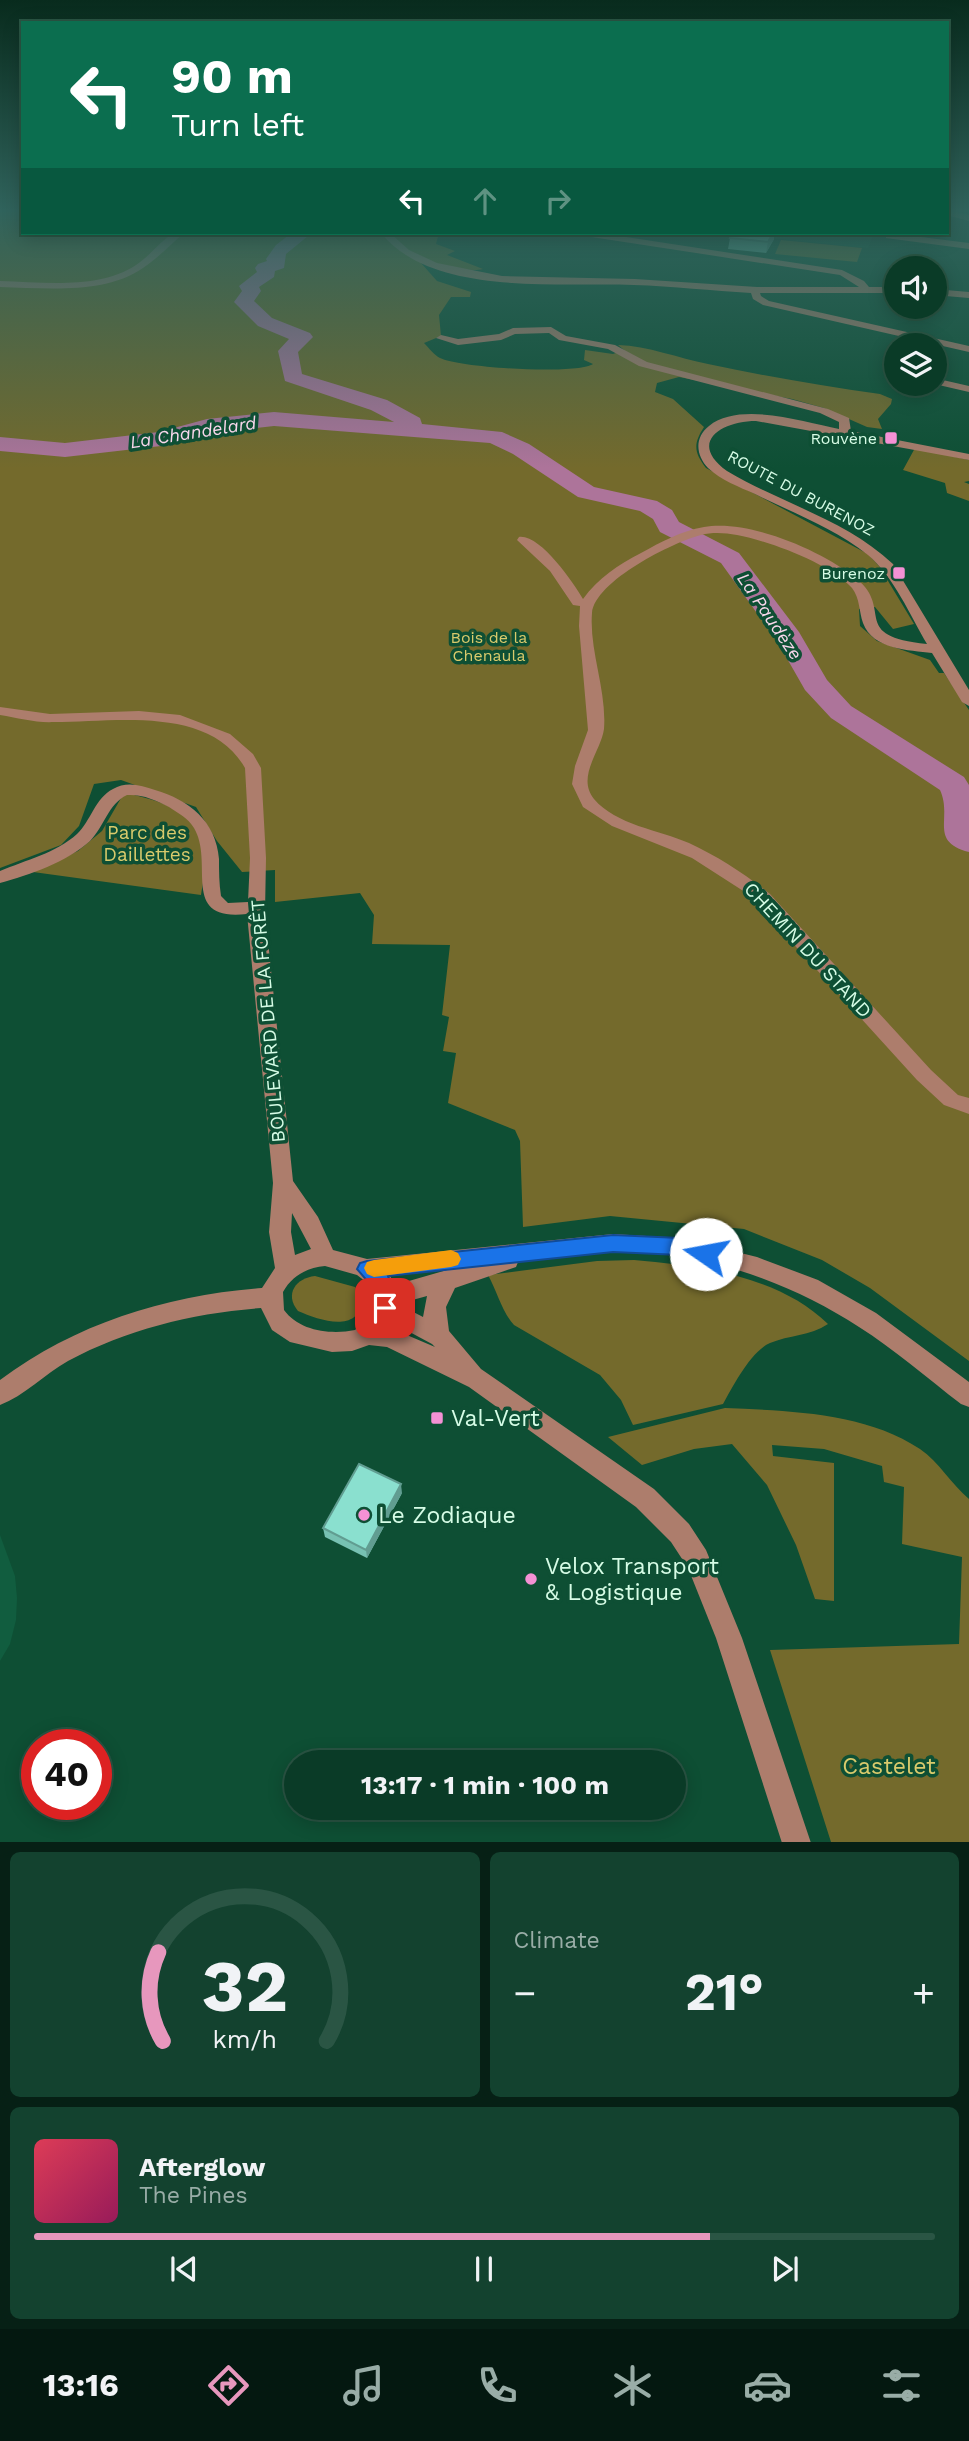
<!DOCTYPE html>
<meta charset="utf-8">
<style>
:root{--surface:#0a3b27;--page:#13422f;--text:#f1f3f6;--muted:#99ada7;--line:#2a5544;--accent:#e797bd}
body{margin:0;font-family:"Work Sans",sans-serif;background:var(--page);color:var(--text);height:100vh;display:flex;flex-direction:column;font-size:26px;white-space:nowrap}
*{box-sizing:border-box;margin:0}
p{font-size:23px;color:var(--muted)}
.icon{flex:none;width:38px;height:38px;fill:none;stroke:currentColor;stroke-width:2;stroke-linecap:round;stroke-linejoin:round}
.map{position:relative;height:1842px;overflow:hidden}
.side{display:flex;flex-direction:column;gap:10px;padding:10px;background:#062015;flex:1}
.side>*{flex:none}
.hud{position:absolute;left:21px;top:21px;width:928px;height:214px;border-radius:0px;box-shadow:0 4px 18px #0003,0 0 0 2px var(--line);background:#0b6e4f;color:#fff;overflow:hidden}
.controls{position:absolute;left:884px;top:256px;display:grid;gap:14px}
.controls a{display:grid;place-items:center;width:63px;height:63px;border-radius:50%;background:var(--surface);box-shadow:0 4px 18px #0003,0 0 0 2px var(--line);font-size:35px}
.speed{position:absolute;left:21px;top:1729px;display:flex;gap:14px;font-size:35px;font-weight:700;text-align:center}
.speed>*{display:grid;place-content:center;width:91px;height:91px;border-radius:50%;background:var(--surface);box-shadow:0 4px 18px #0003,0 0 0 2px var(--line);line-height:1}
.speed .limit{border:10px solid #d22;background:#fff;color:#111}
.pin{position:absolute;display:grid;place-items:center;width:60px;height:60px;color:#fff;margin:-30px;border-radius:14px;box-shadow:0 4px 10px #0006}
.me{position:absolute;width:77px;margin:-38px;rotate:282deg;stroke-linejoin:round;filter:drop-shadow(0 0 5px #0008)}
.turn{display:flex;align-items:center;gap:24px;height:147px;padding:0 35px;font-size:32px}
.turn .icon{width:91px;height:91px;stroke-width:2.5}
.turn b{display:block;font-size:49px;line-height:60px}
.lanes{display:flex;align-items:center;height:66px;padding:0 35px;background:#0003;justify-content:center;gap:35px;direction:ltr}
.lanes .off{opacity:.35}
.big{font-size:52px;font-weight:700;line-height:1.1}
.side .tile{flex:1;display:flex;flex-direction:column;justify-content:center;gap:10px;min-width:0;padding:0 24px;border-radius:10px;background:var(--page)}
.side .dial{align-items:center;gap:0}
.dial svg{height:182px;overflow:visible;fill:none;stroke:var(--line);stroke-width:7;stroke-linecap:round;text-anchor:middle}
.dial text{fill:var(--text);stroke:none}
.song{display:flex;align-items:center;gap:21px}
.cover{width:84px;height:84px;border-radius:10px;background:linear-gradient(135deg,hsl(350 70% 55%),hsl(330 70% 35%))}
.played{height:7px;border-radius:4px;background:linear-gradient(90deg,var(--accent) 75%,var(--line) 75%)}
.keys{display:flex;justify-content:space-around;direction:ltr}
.heat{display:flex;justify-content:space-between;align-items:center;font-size:38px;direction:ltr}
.side .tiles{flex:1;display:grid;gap:10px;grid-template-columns:1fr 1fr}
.tile:last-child{grid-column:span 2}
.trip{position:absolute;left:284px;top:1750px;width:402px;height:70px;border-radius:35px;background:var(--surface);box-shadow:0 4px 18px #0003,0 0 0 2px var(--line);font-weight:700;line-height:70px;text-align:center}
.menu{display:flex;height:112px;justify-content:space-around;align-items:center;background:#041810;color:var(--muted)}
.menu .icon{width:49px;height:49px}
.menu .on{color:var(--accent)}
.menu b{font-size:32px;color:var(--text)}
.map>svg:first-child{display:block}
</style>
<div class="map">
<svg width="969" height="1843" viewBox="0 0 969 1843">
<rect width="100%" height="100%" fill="#0e4f34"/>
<!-- built -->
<g fill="#115d3f">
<polygon points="762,233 874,233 868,248 760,237"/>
<polygon points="0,1535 15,1576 17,1598 16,1620 10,1644 0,1661"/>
</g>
<!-- green -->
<g fill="#746a2c">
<path d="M0 210H23V233H439L436 244 455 251 447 255 483 269C468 273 439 264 421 263L437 281 471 292 470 297H451L439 315 441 336 424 343C429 348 434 355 440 358 460 368 577 375 593 364L584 360 585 350 613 354 624 350 618 345C648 346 678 358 708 364 765 376 822 386 880 394L892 399 891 404 878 419 882 429 867 427 824 408 792 399 679 377 657 383 655 392 673 399 704 427C693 444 694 452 706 468L868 554 879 566 914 624 893 629 875 607 859 609 860 626 877 641 930 660 939 673H944L969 710V1361L870 1288 822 1260 744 1229 610 1216 523 1227 520 1141 515 1130 448 1103 456 1053 443 1051 449 1017 442 1015 450 945 372 944 374 915 360 893 275 902V870L242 872 217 841 196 807 121 780 94 784 79 826 61 845 0 868Z"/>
<polygon points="781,240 862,248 857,262 775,254"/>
<polygon points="915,448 969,460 969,481 964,482 969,484 969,501 947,493 945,483 903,470"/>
<path d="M124 793C156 799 200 811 205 850 207 864 203 881 201 895L33 872 78 851 102 831Z"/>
<path d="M634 1260C701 1266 779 1276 828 1324 810 1336 789 1335 770 1343 751 1351 733 1386 723 1404L633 1425 621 1400 600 1375 514 1325C502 1312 497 1291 488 1275L597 1261Z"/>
<path d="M315 1276 355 1287 363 1301C357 1334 319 1320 298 1311 284 1294 296 1278 315 1276Z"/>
<path d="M725 1408C789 1411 864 1412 920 1449 939 1462 952 1485 969 1499V1842H831L770 1650 959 1644 962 1557 902 1544 904 1487 884 1482 882 1466 824 1449 772 1445 773 1456 834 1463V1601L815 1599 796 1545 767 1485 732 1444 694 1449 642 1465 608 1437Z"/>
</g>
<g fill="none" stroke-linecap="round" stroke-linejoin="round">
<!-- river -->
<path fill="#ad749a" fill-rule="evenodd" d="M287 233H305L308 236 286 254 284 268 275 271 274 277 259 287 261 291 254 301 272 318 310 333 313 337 298 352 302 374 387 400 420 418 422 424 502 432 529 444 594 487 657 501 672 510 679 522 739 553 799 632 827 680 851 706 964 777 969 785V852C928 841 953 818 940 790L831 718 805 690 777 641 721 563 660 532 653 519 640 511 578 497 513 454 490 443 274 426 209 433 161 446 65 457 0 451V437L65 443 159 432 207 419 274 412 394 422 371 410 285 381 278 351 289 339 258 326 234 302 242 291 239 286 257 272 255 268 258 264 267 261 266 259 276 245 289 235Z"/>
<!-- minor -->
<g fill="#ad7d6c" fill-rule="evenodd">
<polygon points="947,210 969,215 969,221 947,215"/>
<path d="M174 233H184C171 244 158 258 143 268 104 295 45 288 0 287V281C43 282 98 290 136 265 150 256 160 241 174 233Z"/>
<path d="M381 233H390L409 250 437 263 502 276 635 279 757 287H859L840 275 585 236 581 233H600L842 270 864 281 869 287H896V293H760L761 296 769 301 969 346V352L763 305 753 299 751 293C712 291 673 286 634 285 560 282 432 297 381 233Z"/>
<polygon points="889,233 969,243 969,249 886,238 886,234"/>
<polygon points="934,289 969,292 969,298 934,295"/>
<path d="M551 327 566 336 615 345 647 362 828 409 849 418 851 431 969 454V460L756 421C722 421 687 442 727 471 782 504 845 519 893 564L969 690V706L962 702 932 653C909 650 873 650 863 623 859 612 860 598 852 588 831 564 769 541 737 535 725 533 713 532 701 535 673 542 595 581 592 613 589 651 607 690 604 729 601 751 576 777 594 799 616 825 659 830 689 843 719 857 745 874 770 894L931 1070 958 1095 969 1098V1114L944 1105 917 1080 748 894 692 858 612 826 583 807 572 784 575 766 588 730 579 626 580 606 573 605 550 571 517 540 519 537C540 534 573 582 583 599 598 578 618 565 641 553 661 542 681 531 704 527 749 519 823 551 857 579 894 610 849 636 927 644 910 615 894 577 868 555 834 528 793 513 755 494 739 487 721 480 708 468 696 455 694 438 709 426 740 401 804 422 839 429V422L820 413 639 366 608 349 559 340 549 333 515 334 501 340 458 345 436 338 441 335 458 339 499 334 513 328Z"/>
<polygon points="934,378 969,386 969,392 930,383 934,383"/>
<path d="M0 707 50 714 139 711 180 715 230 734 253 754 261 768 266 858 265 912 293 1181 318 1217 333 1250 367 1259 613 1234 680 1238 757 1257 818 1280 876 1313 969 1382V1407L961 1404C927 1378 894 1349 859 1327 787 1280 699 1250 613 1252 581 1253 549 1259 518 1262L516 1267 455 1288 446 1307 449 1331 481 1369 654 1489 689 1524 706 1550 742 1638 811 1843H782L716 1638 688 1568 671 1542 636 1507 469 1387 387 1347 369 1345 352 1351 332 1352 290 1342 272 1330 261 1308C194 1313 127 1329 68 1361 45 1374 24 1396 0 1405V1380C76 1323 168 1295 262 1288L275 1268 269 1232 273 1183 247 914C179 922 215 863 194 828 188 818 178 813 169 807 156 800 142 794 127 795 108 804 104 827 90 841 67 862 29 875 0 883V871C26 860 56 853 77 834 91 821 95 798 113 789 126 781 141 785 155 790 189 800 216 821 219 859 219 871 219 883 221 896L228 903 248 902 250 858 245 768C210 705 114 722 54 722 36 723 18 718 0 715ZM292 1213 311 1249 295 1255 291 1232ZM325 1266 357 1275 374 1288 373 1311 355 1330C331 1335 299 1331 284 1310L283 1292C292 1276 306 1268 325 1266ZM447 1270 395 1285 390 1276ZM427 1296 423 1317 398 1304ZM391 1322 432 1344 435 1347 388 1327Z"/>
</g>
</g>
<!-- wall -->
<g fill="#77c1b2">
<polygon points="730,238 774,239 766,253 728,249"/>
<polygon points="402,1493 367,1558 325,1537 323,1528"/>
</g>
<!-- shaded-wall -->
<g fill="#619d91">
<polygon points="773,233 774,233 774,239 766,253 768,242"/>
<polygon points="401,1484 402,1493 367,1558 366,1550"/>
</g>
<!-- building -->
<g fill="#8ae0cf" stroke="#619d91" stroke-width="2">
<polygon points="732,233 773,233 768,242 730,238"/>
<polygon points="359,1464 401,1484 366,1550 323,1528"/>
</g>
<!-- sky -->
<linearGradient id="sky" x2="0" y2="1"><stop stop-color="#082b1d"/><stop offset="0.45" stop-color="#30635c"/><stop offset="1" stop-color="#30635c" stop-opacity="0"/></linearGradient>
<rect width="969" height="468" fill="url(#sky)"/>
<!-- route -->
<polygon fill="#1a73e8" stroke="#114b97" stroke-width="2" points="613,1235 680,1238 713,1247 715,1254 713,1260 706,1262 680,1255 613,1252 388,1276 397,1297 392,1315 385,1317 378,1315 375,1308 376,1291 357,1269 360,1263 367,1261"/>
<!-- slow -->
<polygon fill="#f59e0b" points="451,1250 458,1253 461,1259 458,1265 451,1267 374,1277 367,1274 364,1268 367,1262 374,1260"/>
<!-- markers -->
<g fill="#f491d4" stroke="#0e4f34" stroke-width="2.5">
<rect x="884" y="431" width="14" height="14" rx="3.5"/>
<rect x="892" y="566" width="14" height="14" rx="3.5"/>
<rect x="430" y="1411" width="14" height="14" rx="3.5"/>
<circle cx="364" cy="1515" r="7"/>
<circle cx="531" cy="1579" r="7"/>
</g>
<g text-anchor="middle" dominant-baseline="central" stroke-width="7" stroke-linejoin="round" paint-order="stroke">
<!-- far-poi labels -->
<g font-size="16" fill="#d6fce6" stroke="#0e4f34" text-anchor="end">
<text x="877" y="438">Rouvène</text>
<text x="885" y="573">Burenoz</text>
</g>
<!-- far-street labels -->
<g font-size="16" fill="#d6fce6" stroke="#0e4f34">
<text transform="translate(801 493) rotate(28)">ROUTE DU BURENOZ</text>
</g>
<!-- far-park labels -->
<g font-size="16" fill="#d9ca6c" stroke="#0e4f34">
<text x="489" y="637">Bois de la<tspan x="489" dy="18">Chenaula</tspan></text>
</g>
<!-- far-water labels -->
<g font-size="18" font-style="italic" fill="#f9d7ec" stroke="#0e4f34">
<text transform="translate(193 432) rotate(-9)">La Chandelard</text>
<text transform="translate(770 616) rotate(56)">La Paudèze</text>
</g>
<!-- park labels -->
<g font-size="19" fill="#d9ca6c" stroke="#0e4f34">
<text x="147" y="832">Parc des<tspan x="147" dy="22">Daillettes</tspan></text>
</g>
<!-- street labels -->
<g font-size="19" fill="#d6fce6" stroke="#0e4f34">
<text transform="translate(808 950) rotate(47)">CHEMIN DU STAND</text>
<text transform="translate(268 1021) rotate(-95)">BOULEVARD DE LA FORÊT</text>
</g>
<!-- near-poi labels -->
<g font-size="23" fill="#d6fce6" stroke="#0e4f34" text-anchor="start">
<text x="451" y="1418">Val-Vert</text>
<text x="378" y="1515">Le Zodiaque</text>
<text x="545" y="1566">Velox Transport<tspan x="545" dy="26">&amp; Logistique</tspan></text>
</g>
<!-- near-park labels -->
<g font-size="23" fill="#d9ca6c" stroke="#0e4f34">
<text x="889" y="1766">Castelet</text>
</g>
</g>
</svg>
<div class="controls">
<a><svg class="icon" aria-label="sound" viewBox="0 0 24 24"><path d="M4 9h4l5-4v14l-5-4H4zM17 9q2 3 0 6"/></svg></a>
<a><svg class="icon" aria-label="layers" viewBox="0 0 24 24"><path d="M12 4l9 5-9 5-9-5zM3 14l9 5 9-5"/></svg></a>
</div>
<div class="speed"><div class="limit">40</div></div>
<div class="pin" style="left:385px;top:1308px;background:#d93025"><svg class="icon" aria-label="arrive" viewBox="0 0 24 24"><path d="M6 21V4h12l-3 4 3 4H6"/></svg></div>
<svg class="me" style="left:706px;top:1254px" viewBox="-20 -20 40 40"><circle r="19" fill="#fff"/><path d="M0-13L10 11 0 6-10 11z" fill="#1a73e8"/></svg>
<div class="trip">13:17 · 1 min · 100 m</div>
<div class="hud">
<div class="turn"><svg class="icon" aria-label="left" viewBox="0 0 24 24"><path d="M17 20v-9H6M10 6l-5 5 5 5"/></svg><div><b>90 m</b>Turn left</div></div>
<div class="lanes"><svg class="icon" aria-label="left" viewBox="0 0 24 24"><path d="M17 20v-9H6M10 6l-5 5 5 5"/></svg><svg class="icon off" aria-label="ahead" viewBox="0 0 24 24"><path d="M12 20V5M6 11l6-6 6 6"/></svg><svg class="icon off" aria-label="right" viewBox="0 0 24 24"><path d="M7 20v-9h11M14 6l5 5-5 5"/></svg></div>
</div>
</div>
<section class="side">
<div class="tiles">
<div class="tile dial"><svg viewBox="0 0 100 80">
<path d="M14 69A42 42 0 1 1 86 69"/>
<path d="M14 69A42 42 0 0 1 12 30" stroke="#e797bd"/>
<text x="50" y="56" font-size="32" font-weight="700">32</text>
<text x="50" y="72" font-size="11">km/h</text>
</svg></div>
<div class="tile"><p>Climate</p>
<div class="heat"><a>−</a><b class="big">21°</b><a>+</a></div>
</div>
<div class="tile">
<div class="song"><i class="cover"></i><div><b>Afterglow</b><p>The Pines</p></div></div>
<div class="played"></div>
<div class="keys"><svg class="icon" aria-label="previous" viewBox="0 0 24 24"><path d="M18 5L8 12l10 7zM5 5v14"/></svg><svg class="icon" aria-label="pause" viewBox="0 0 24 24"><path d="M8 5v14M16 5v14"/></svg><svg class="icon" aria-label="next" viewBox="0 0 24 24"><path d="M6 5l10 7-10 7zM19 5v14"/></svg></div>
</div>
</div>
</section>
<nav class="menu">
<b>13:16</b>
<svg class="icon on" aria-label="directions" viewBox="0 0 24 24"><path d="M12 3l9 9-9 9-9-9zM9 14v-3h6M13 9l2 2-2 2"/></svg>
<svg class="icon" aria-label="music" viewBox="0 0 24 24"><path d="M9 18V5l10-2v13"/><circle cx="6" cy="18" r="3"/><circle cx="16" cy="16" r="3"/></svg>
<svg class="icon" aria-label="phone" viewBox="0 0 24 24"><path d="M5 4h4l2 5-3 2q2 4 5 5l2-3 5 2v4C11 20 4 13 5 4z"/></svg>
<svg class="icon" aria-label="climate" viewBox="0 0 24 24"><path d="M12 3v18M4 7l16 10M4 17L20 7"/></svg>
<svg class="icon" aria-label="car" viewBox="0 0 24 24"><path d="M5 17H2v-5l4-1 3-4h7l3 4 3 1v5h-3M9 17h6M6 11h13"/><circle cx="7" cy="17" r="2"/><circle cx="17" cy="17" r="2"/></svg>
<svg class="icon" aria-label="filters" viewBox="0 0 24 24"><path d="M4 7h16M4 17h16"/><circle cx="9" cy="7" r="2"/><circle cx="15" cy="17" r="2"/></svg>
</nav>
